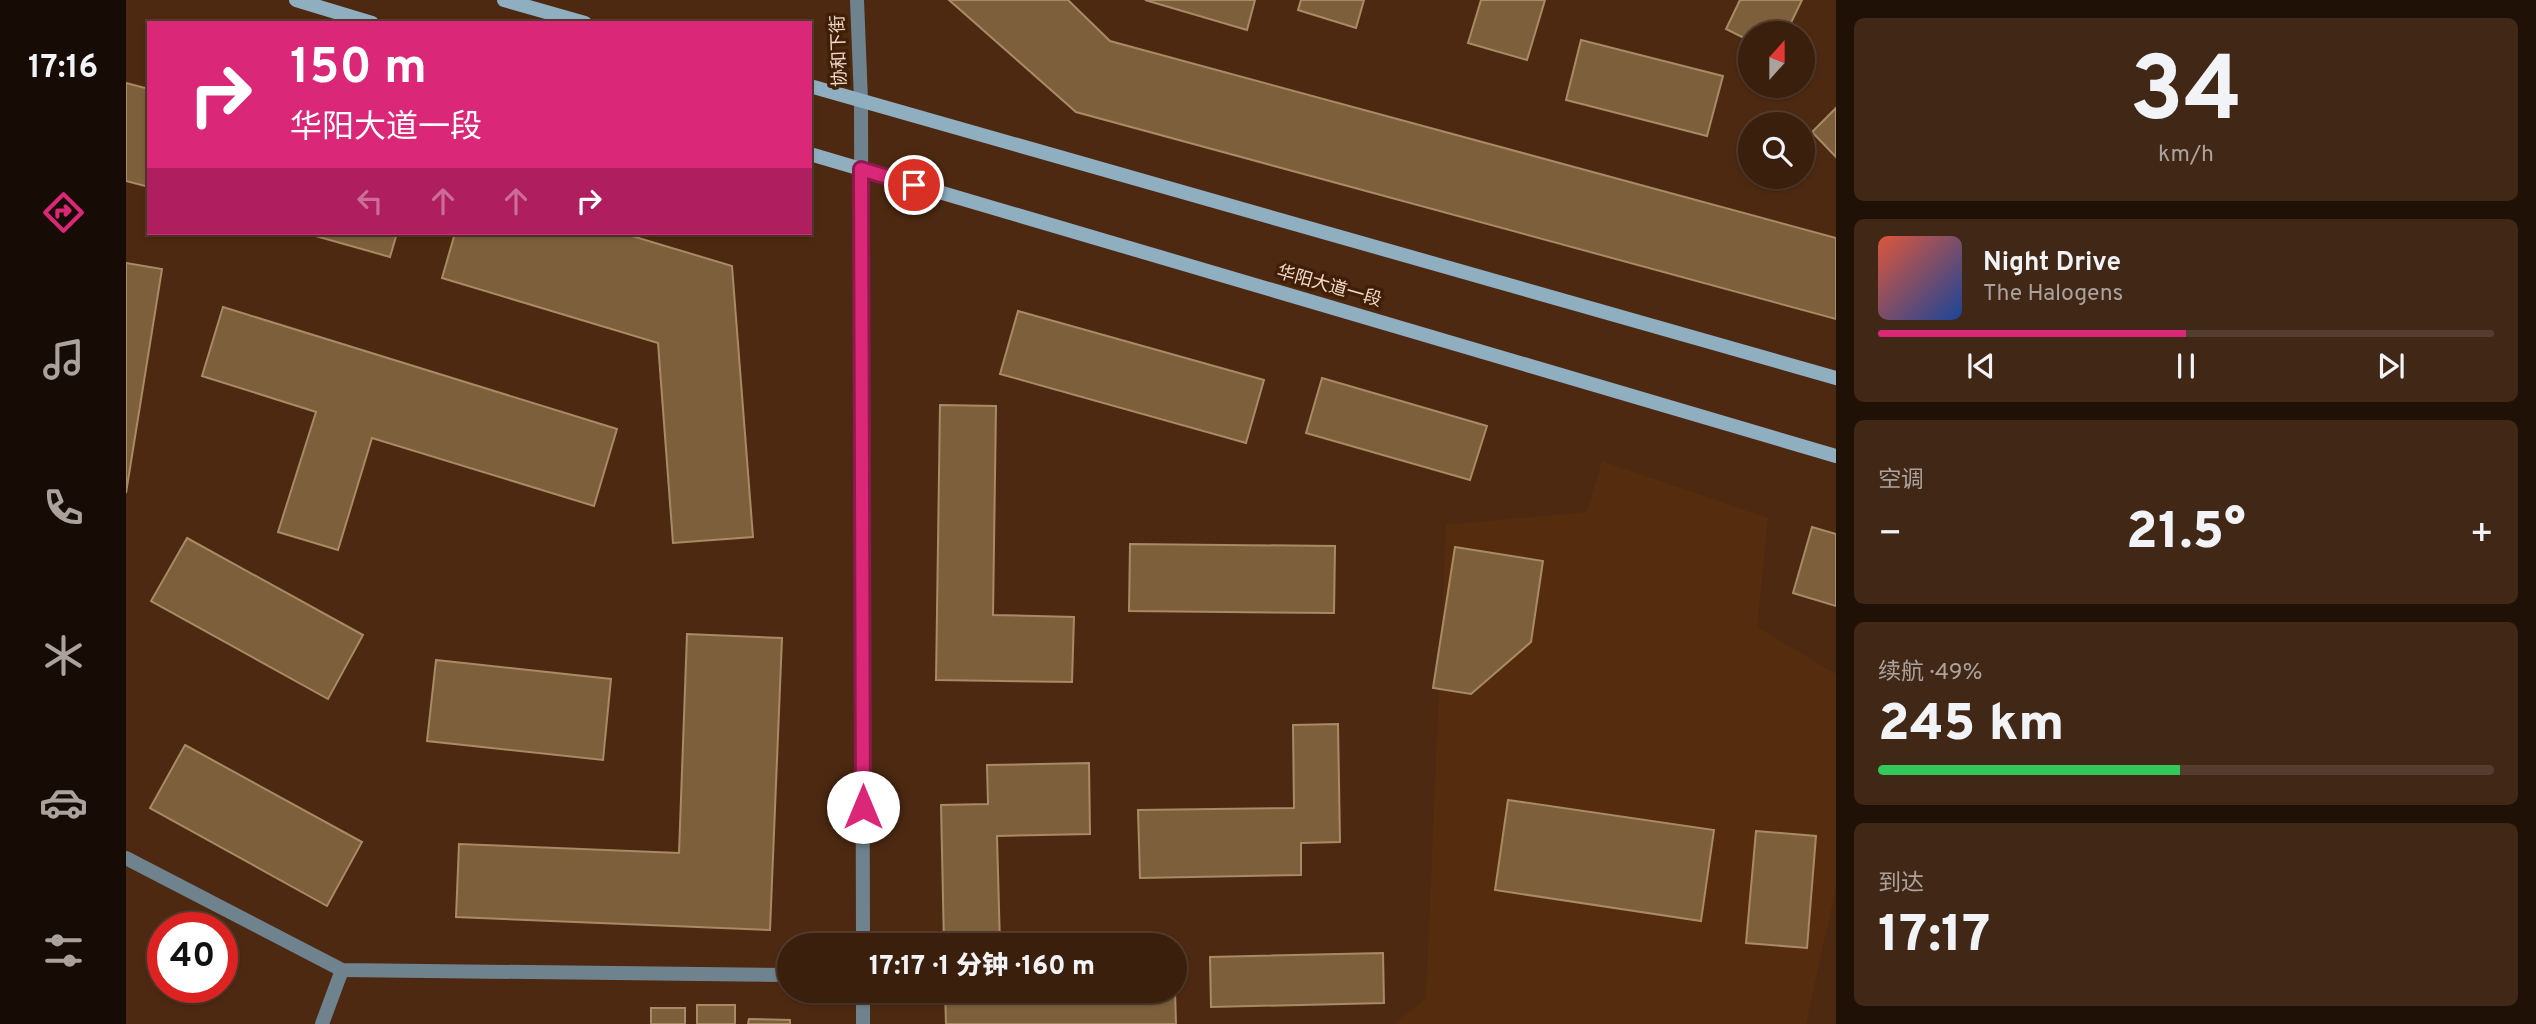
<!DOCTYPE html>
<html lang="zh">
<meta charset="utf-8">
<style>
:root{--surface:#3a1f0d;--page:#412716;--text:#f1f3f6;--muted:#aba29d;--line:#543d2e;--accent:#db2777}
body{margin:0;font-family:Overpass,"Noto Sans SC",sans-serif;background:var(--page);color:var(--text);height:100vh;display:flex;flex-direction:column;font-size:26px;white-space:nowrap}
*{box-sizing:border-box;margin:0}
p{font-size:23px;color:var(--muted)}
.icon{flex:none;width:38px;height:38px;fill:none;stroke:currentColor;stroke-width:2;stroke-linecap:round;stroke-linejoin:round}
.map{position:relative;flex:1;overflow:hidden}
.drawer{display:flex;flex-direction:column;gap:18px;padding:18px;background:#201107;width:700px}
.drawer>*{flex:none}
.guide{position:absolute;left:21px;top:21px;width:665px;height:214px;border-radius:0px;box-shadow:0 2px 5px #0004,0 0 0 2px var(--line);background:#db2777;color:#fff;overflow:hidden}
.needle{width:46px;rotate:21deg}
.buttons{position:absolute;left:1612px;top:21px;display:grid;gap:14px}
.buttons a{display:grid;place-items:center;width:77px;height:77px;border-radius:50%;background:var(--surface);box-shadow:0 2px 5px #0004,0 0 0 2px var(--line);font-size:35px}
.speed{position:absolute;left:21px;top:912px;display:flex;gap:14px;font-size:35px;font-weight:700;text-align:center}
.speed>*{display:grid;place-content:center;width:91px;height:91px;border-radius:50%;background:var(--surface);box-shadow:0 2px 5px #0004,0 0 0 2px var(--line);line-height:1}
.speed .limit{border:10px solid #d22;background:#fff;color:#111}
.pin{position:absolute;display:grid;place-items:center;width:60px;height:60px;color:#fff;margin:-30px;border:4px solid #fff;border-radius:50%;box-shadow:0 2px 7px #0007}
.me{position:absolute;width:77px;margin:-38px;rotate:0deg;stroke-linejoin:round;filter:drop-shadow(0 0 5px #0008)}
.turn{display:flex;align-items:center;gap:24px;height:147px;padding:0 28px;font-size:32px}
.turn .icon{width:91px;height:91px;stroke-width:2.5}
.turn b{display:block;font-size:49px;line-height:60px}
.lanes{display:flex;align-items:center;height:66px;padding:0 28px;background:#0003;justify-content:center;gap:35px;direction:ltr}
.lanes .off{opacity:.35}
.big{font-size:52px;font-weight:800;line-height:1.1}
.drawer .card{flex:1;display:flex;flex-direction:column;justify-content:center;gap:10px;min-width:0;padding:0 24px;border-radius:10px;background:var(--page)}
.drawer .dial{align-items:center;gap:0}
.dial b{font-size:91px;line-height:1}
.song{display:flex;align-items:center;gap:21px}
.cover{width:84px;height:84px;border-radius:10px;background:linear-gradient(135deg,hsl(10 70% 55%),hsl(220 70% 35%))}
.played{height:7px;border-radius:4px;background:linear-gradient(90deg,var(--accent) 50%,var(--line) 50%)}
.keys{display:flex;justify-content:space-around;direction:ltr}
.heat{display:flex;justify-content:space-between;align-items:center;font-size:38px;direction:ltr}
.charge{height:10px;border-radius:5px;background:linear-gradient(90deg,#34c759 49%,var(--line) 0)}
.trip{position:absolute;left:651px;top:933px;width:410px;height:70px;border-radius:35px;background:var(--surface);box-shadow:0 2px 5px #0004,0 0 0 2px var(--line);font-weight:800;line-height:70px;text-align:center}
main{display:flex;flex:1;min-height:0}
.tabs{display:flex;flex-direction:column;width:126px;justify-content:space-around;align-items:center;background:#170c05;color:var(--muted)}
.tabs .icon{width:49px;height:49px}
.tabs .current{color:var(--accent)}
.tabs b{font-size:32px;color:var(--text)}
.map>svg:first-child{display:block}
</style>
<main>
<nav class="tabs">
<b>17:16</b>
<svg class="icon current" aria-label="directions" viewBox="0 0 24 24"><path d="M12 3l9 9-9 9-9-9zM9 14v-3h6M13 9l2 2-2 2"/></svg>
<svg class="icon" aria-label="music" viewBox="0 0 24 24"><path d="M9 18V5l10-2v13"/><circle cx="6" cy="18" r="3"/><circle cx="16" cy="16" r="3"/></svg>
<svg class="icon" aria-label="phone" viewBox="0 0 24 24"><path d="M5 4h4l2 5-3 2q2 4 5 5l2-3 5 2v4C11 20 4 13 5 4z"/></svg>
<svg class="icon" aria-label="climate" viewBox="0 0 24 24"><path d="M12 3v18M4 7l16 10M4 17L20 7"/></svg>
<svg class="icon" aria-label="car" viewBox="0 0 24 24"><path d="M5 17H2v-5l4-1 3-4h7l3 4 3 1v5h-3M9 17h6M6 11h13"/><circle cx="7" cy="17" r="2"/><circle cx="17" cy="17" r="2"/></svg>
<svg class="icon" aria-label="filters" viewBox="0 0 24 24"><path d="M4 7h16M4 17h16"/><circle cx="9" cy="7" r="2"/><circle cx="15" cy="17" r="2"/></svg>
</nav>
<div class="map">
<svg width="1710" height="1024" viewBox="0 0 1710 1024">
<rect width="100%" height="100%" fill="#4d2911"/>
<!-- built -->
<polygon fill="#562c0e" points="1476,461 1642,518 1631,627 1710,674 1710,887 1680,1024 1268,1024 1300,998 1320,525 1461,512"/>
<!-- building -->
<g fill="#7d603b" stroke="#a88a64" stroke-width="2">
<polygon points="823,0 942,0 984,41 1710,238 1710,319 950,112"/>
<polygon points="1019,0 1129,0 1121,30"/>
<polygon points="1175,0 1238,0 1230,28 1172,10"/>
<polygon points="1355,0 1419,0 1401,60 1342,43"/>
<polygon points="1614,0 1676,0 1660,33 1624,33 1624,41 1600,29"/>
<polygon points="1455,40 1597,76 1581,136 1440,100"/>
<polygon points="0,83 23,89 23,187 0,181"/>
<polygon points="1710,108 1710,157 1686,132"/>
<polygon points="179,233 271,233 264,257"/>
<polygon points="329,233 496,233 606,266 627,537 547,543 532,343 316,278"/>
<polygon points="0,263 36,269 0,493"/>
<polygon points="97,307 491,429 468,506 246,438 212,550 152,532 190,412 76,376"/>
<polygon points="892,311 1138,380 1120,443 874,374"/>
<polygon points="1196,378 1361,426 1344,480 1180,433"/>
<polygon points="814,405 870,406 867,615 948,617 946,682 810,680"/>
<polygon points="1686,527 1710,534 1710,606 1667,593"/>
<polygon points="61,538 237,635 202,699 25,601"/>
<polygon points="1004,544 1209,546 1208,613 1003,611"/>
<polygon points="1329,547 1417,561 1405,642 1345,694 1307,688"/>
<polygon points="561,634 656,638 644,930 330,917 333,844 553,853"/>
<polygon points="310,660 485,679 477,760 301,741"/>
<polygon points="1212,724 1214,842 1175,843 1175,875 1014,878 1012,810 1168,808 1167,725"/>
<polygon points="59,745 236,842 201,906 24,808"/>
<polygon points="963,763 964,834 871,836 874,945 818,945 815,805 862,804 861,765"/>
<polygon points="1382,800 1588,830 1575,921 1369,890"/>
<polygon points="1630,831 1690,836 1681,948 1620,943"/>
<polygon points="1257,953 1258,1003 1085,1007 1084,957"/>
<polygon points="1048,957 1050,1024 820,1024 819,990 1048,990"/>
<rect x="571" y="1005" width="38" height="19"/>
<rect x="525" y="1008" width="34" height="16"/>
<polygon points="623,1019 664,1020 664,1024 622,1024"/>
</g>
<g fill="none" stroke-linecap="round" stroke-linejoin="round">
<!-- minor -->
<g stroke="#6f838e" stroke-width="14">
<polyline points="0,858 216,970 663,975"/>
<polyline points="196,1024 216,970"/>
</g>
<!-- tertiary -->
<g stroke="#6f838e" stroke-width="14">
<polyline points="731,0 735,100 737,945"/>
<polyline points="737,990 737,1024"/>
</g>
<!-- secondary -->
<g stroke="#8fafc1" stroke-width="14">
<polyline points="170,0 246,23"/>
<polyline points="378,0 459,23"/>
<polyline points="684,86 1710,378"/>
<polyline points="684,154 1710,456"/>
</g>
</g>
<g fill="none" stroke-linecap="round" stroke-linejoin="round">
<!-- route casing -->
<g stroke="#8e194d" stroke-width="18">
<polyline id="route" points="737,807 735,169 788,185"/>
</g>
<!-- route -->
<use href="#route" stroke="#db2777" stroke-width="12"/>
</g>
<g text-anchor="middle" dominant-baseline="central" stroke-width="7" stroke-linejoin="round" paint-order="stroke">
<!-- street labels -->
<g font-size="18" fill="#f0d9cb" stroke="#411f06">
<text transform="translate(714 51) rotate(-92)">协和下街</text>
<text transform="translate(1203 287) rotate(16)">华阳大道一段</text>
</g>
</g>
</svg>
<div class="buttons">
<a><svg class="needle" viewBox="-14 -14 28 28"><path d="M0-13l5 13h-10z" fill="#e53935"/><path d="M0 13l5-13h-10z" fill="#aba29d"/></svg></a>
<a><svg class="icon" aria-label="search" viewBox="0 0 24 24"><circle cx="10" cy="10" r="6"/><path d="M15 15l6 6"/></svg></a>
</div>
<div class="speed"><div class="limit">40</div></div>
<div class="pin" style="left:788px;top:185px;background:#d93025"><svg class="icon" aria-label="arrive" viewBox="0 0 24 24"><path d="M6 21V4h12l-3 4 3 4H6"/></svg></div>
<svg class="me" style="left:737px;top:807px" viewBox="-20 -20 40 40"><circle r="19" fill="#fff"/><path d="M0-13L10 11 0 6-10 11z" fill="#db2777"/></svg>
<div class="trip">17:17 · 1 分钟 · 160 m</div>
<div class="guide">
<div class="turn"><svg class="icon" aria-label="right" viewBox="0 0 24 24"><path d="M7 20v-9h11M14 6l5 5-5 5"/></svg><div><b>150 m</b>华阳大道一段</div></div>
<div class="lanes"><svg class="icon off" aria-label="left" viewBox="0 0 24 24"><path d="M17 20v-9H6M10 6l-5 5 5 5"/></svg><svg class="icon off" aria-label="ahead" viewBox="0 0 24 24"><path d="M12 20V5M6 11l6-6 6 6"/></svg><svg class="icon off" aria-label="ahead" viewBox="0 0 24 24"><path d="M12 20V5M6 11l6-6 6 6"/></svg><svg class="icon" aria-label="right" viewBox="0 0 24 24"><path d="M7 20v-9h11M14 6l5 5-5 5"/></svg></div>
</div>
</div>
<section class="drawer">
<div class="card dial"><b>34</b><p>km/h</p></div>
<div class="card">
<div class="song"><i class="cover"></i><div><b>Night Drive</b><p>The Halogens</p></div></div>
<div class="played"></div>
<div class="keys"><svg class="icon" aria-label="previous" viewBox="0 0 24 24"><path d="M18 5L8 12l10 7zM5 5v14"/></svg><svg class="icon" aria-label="pause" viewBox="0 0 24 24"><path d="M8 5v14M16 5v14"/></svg><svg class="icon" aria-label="next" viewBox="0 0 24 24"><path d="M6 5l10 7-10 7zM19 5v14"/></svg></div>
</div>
<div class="card"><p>空调</p>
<div class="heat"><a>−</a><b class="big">21.5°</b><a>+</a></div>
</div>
<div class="card"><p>续航 · 49%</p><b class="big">245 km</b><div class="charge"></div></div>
<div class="card"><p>到达</p><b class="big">17:17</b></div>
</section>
</main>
